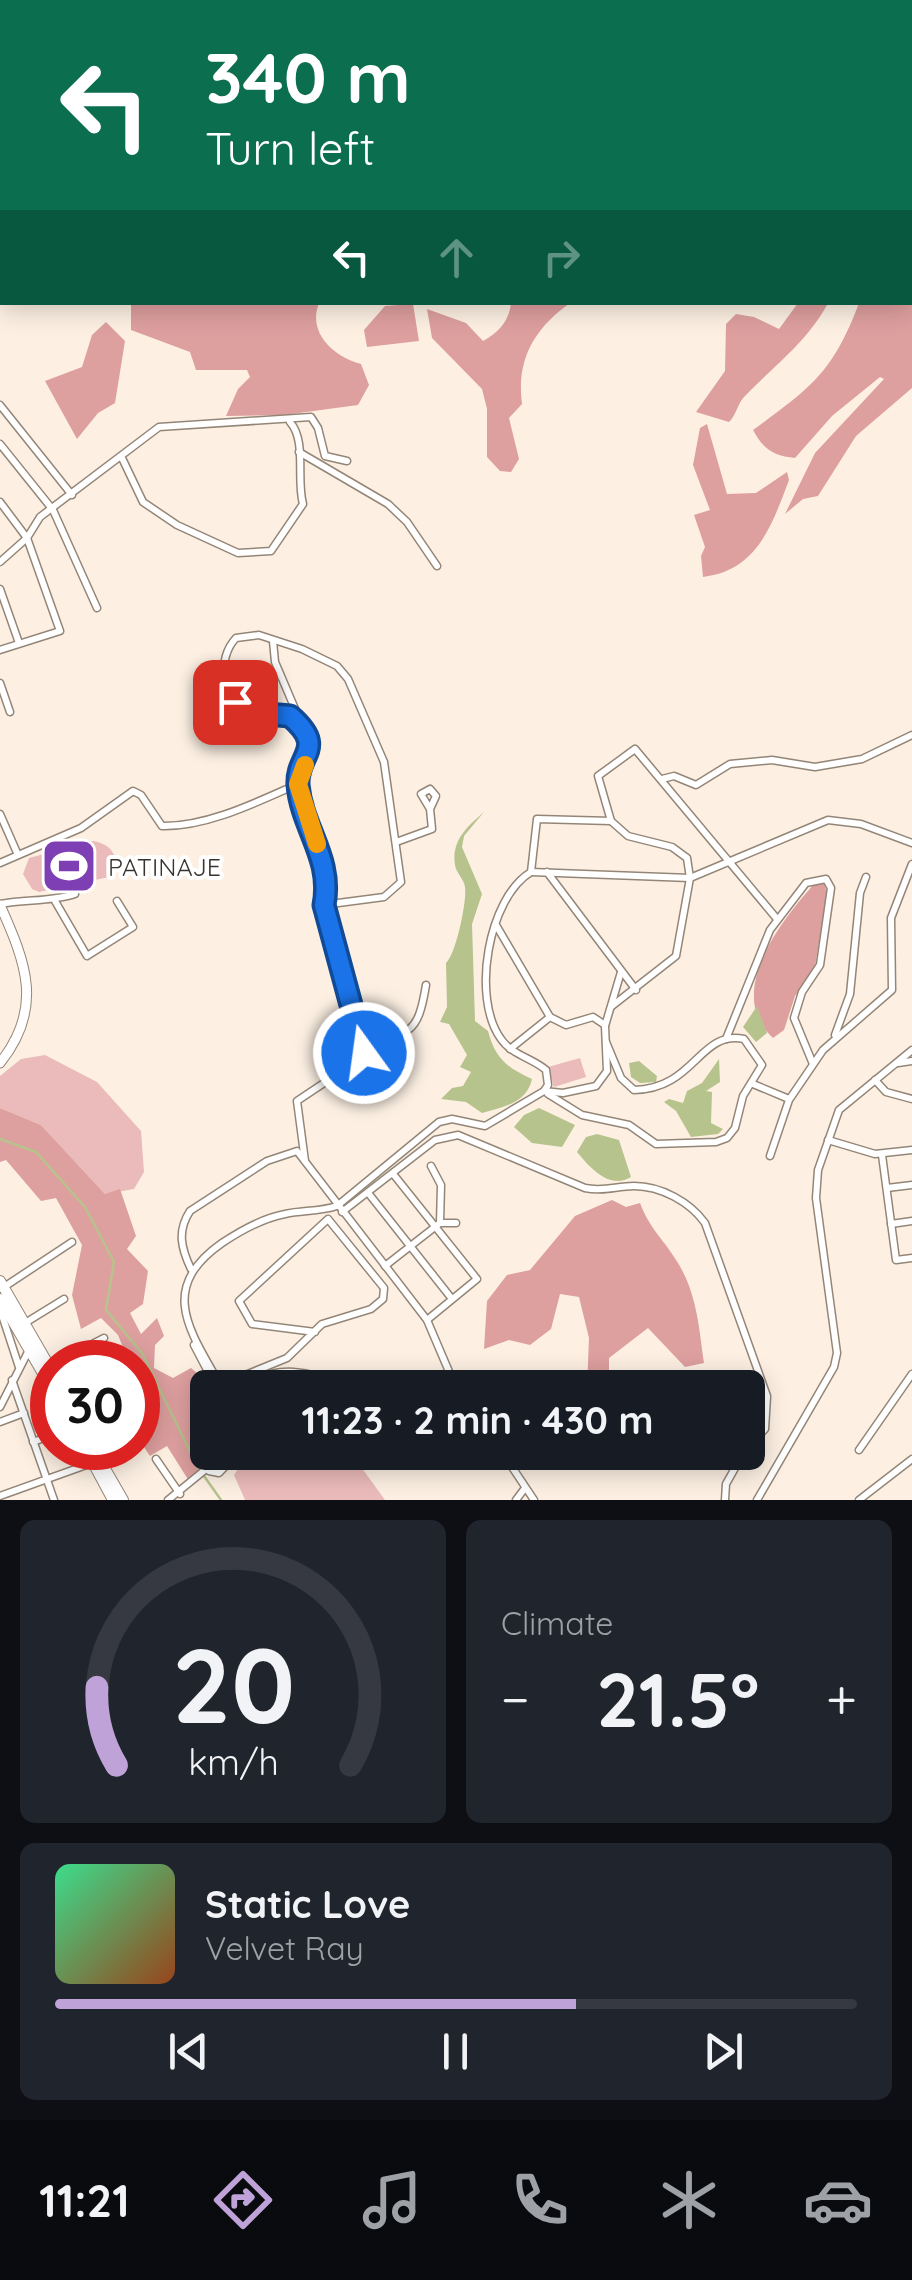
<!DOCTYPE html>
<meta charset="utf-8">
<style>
:root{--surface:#171b24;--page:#20242c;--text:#f1f3f6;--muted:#9ea1a6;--line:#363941;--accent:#bea2d8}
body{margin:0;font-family:Quicksand,sans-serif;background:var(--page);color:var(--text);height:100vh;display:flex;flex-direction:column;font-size:38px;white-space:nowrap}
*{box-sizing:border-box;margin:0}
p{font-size:32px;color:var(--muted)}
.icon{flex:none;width:55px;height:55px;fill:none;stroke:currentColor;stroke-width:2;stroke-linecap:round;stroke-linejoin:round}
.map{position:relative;height:1500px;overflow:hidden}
.side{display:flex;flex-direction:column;gap:20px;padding:20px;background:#0d0f14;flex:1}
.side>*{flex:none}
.hud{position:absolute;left:0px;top:0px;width:912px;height:305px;box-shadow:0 5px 25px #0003;background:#0b6e4f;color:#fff;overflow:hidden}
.speed{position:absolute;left:30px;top:1340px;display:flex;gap:20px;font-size:50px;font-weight:700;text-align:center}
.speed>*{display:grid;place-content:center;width:130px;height:130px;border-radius:50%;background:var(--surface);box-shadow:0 5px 25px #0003;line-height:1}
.speed .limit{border:15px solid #d22;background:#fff;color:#111}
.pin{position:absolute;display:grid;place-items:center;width:85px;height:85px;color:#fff;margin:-42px;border-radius:20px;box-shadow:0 5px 15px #0006}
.me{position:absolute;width:110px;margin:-55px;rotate:346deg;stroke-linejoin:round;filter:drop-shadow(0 0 8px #0008)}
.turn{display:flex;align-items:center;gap:35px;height:210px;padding:0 40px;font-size:45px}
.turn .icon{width:130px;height:130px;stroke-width:2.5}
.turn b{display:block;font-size:70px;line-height:85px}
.lanes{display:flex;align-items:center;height:95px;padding:0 40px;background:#0003;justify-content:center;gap:50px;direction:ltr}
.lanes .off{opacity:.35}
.big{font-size:75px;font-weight:700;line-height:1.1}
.side .widget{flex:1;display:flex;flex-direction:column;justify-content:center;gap:15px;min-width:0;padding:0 35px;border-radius:15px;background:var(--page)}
.side .dial{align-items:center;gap:0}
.dial svg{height:260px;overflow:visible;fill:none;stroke:var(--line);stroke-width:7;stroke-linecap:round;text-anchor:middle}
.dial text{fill:var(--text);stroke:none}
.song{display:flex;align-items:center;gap:30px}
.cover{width:120px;height:120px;border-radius:15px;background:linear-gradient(135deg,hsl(150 70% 55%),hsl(20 70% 35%))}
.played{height:10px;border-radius:5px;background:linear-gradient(90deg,var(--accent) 65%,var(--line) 65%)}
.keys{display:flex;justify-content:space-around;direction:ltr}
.heat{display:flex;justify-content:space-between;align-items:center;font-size:55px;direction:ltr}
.side .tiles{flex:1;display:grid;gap:20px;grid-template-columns:1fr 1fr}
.widget:last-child{grid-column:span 2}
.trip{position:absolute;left:190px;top:1370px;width:575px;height:100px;border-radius:15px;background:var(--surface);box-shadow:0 5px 25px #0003;font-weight:700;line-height:100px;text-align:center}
.tabs{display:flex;height:160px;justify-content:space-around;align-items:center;background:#090b0e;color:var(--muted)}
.tabs .icon{width:70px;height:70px}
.tabs .on{color:var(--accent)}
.tabs b{font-size:45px;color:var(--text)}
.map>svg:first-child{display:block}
</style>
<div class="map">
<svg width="912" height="1500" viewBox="0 0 912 1500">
<rect width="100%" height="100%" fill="#fdf0e3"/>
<!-- green -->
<g fill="#eabbba">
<path d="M93 841C113 844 122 860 109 877L39 892 32 889 23 874 29 858Z"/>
<polygon points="45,1055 97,1082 141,1131 144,1172 134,1189 105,1194 41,1125 0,1108 0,1076 21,1059"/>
<polygon points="580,1058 586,1077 554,1087 548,1067"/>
<polygon points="248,1453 351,1453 385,1500 245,1500 234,1475"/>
</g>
<!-- forest -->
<g fill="#de9f9f">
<polygon points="780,0 912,0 912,37 910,2"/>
<path d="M912 277V388L856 436 818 496 803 499 785 514 815 453 884 379 880 377 832 416 795 458C774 456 763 449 753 430 812 387 833 372 859 303L910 302Z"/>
<path d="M131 303H319C307 333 334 357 361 364L369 385 358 405 284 415 226 416 238 389 250 377 247 370H196L190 352 131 330Z"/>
<path d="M511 303H570C535 328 516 359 522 404L509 418 519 459 511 472 500 471 487 457V409L482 389 432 338 427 309 466 323 483 341C499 332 509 321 511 303Z"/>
<path d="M798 303H828C808 341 775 365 745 396 737 404 737 414 729 422L696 412 725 371 726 324 736 314 754 317 779 329Z"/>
<polygon points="413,304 419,341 367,347 364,330 385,306"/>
<polygon points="106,322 125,341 115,403 98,413 77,439 45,381 82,367 92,335"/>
<path d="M707 424 727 494 756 493 787 472 789 480C772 525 757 571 703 577L701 556 705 547 694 515 710 510 693 465 700 428Z"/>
<path d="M823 881 827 892 814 973 795 996 784 1030 773 1038C723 993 783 918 816 882Z"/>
<polygon points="0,1108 41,1125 105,1194 120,1189 136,1236 127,1249 148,1271 143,1304 130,1313 141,1334 157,1318 164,1336 155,1345 154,1368 173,1378 191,1368 213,1387 208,1388 207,1411 190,1427 190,1437 211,1458 189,1481 167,1446 150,1456 138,1438 138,1362 129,1362 118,1335 101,1318 81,1329 72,1295 82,1245 56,1198 41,1201 6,1160 0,1162"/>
<path d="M612 1200 626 1207 640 1203C649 1228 665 1241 678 1263 697 1294 699 1328 704 1363L685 1367 648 1328 609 1358V1387H587L589 1338 579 1297 560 1294 551 1329 530 1345 509 1340 484 1349 487 1301 507 1275 530 1270 575 1216Z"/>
</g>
<!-- water -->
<g fill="#b7c38c">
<path d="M484 812 464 836 462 847 482 894 472 924 475 1021 488 1031C495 1058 507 1068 532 1079 527 1103 503 1107 482 1113L466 1102 441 1099 452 1088 463 1086 471 1072 460 1067 467 1055 449 1024 440 1022 447 1007 446 963C456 954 467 902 465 887 464 879 456 873 455 865 451 840 468 826 484 812Z"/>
<polygon points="757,1006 767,1033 756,1042 743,1027"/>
<polygon points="719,1059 720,1082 706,1091 712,1092 711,1123 723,1129 718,1134 691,1137 676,1111 664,1102 669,1099 683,1103 687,1091 702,1083"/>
<polygon points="639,1061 657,1076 656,1082 640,1083 631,1077 629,1063"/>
<polygon points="539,1108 575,1125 562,1147 532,1143 514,1127 524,1115"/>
<path d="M597 1134 619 1140 631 1177C610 1190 591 1169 577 1152L586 1137Z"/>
</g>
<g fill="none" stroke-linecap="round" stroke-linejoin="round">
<!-- stream -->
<g stroke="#b7c38c" stroke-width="2.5">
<polyline points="0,1139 36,1152 85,1207 114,1262 106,1310 142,1353 199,1470"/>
<polyline points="204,1476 221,1500"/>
</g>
<!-- street casing -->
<g stroke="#948677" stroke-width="9">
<g id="street">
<polyline points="0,405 72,495"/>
<polyline points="0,444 53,510 97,608"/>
<polyline points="299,452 388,504 407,522 437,566"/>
<path d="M122 458 143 502 177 525 238 553 271 551 303 504C296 479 307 441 290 422"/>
<polyline points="0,502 27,538 60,631 0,650"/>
<polyline points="0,562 27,538 40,517 159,427 311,417 318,428 325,456 347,461"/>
<polyline points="0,589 19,643"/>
<polyline points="273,641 275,662 301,723"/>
<polyline points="0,683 10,712"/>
<polyline points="662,779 674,776 696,785 730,764 772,760 815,767 862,759 912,735"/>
<polyline points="0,814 18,855"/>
<polyline points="611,821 598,776 635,749 777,919"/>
<polyline points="399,841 432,829 430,809 436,796 430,789 421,794 430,809"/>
<path d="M0 863 81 828 133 791 141 795 162 826C207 827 257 802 298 784"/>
<polyline points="531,872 690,878 828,820 861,824 912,843"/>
<polyline points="547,872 636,990"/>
<polyline points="55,901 87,956 133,927 117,901"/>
<path d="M0 904C26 899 51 902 75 894"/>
<polyline points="496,925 550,1017 566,1025 593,1017 605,1025"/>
<polyline points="835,1035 850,994 860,893 866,877"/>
<polyline points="403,1036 410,1058"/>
<path d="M363 1038C410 1036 418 1034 426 985"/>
<polyline points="726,1039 770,930 806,883 826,879 831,888 820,965 802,992 794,1018 813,1064"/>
<polyline points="510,1049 550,1017"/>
<polyline points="898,1063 912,1061"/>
<polyline points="875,1080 886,1092 912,1099"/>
<polyline points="753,1084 789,1099"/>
<path d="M544 1091 548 1085 546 1070C532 1058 512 1055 501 1039 471 998 488 898 531 872L537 819 611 821 628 836 672 847 687 858 690 878 676 956 612 1006"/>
<path d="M548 1094 582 1115 629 1125 656 1144 716 1142 727 1138 735 1128 743 1096 762 1065 744 1039C699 1030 695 1089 634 1090L621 1078 606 1042"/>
<polyline points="828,1140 875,1154 912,1150"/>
<polyline points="882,1155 896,1260 912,1258"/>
<polyline points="770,1156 789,1100 823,1050 892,990 891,918 912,864"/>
<path d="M305 1161 297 1101 354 1063 365 1046 323 905C333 861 302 828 298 785 296 755 330 751 290 716 277 713 263 716 251 711 221 700 216 659 236 638L259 635 302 649 337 666 348 679 384 762 401 882 384 897 323 905"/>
<polyline points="431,1166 441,1185 440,1223"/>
<polyline points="394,1175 477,1279 427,1320"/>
<polyline points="887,1188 912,1185"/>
<polyline points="369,1194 452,1299"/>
<path d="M342 1212 435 1140 458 1135 585 1188C604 1192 616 1186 634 1186 661 1186 690 1202 705 1223L767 1396 765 1429 748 1447"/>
<polyline points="891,1224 912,1221"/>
<polyline points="385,1266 440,1223 456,1223"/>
<path d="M191 1269C181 1248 177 1231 190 1211L267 1161 297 1151 427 1320 456 1388"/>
<polyline points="4,1287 72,1242"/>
<polyline points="0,1309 19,1367"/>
<polyline points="25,1323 64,1299"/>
<polyline points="194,1345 216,1387 287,1358 322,1324 371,1309 383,1299 384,1288 328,1219 239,1301 252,1324 315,1332"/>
<polyline points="58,1362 104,1338"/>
<polyline points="96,1362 120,1350"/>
<polyline points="12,1380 54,1500"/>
<path d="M245 1385C275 1365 312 1369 341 1388"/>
<path d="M222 1388C191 1332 156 1289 222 1243 240 1231 264 1218 285 1214 303 1210 318 1212 337 1206L439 1122 452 1119 485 1126 544 1091 563 1093 596 1086 607 1071 605 1026 621 972"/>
<polyline points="0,1407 29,1350"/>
<polyline points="0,1422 24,1413"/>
<polyline points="33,1442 52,1435"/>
<polyline points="859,1450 912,1374"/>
<polyline points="502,1452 534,1500"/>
<polyline points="156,1459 180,1494"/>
<polyline points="209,1471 219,1473 239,1452"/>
<polyline points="0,1496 92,1463"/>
<polyline points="168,1500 227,1452"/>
<polyline points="516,1500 525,1488"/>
<polyline points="725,1500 726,1484 744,1452"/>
<polyline points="757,1500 834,1367 837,1353 816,1198 818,1170 839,1110 912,1050"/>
<polyline points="859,1500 912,1459"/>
</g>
</g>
<!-- secondary casing -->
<g stroke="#948677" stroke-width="11">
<path id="secondary" d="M0 905C26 963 44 1008 0 1063"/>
</g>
<!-- primary casing -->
<g stroke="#948677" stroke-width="12">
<g id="primary">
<polyline points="0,1281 52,1371"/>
<polyline points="0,1299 52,1389"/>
<polyline points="85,1448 113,1500"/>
<polyline points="93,1448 123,1500"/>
</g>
</g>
<!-- street -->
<use href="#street" stroke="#fff" stroke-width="6"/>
<!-- secondary -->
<use href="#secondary" stroke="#fff" stroke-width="9"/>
<!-- primary -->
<use href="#primary" stroke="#fff" stroke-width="10"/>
</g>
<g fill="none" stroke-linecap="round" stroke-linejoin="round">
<!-- route casing -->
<g stroke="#114b97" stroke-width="25">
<path id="route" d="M235 702 256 713 290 716C328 749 296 754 298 785 302 829 333 858 324 905L364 1053"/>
</g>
<!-- route -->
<use href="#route" stroke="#1a73e8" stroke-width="18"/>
<!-- slow -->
<polyline stroke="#f59e0b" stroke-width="18" points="305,765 298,784 317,844"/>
</g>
<!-- icons -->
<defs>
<g id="stadium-square" transform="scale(2.875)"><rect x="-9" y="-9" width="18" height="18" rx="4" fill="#7f3fb4" stroke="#fff"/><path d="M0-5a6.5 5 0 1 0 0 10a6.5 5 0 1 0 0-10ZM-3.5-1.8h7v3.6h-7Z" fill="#fff"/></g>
</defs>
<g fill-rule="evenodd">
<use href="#stadium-square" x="69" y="866"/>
</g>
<g text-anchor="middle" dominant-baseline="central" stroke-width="8" stroke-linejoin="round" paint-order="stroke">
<!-- poi labels -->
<g font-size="25" fill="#3a332d" stroke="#fff" text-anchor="start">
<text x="108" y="866">PATINAJE</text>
</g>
</g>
</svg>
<div class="speed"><div class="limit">30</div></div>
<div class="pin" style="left:235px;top:702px;background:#d93025"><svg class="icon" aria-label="arrive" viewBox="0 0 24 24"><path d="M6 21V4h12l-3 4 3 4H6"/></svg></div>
<svg class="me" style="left:364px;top:1053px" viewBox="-20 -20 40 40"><circle r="17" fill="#1a73e8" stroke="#fff" stroke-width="3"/><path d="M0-11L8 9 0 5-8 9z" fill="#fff"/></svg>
<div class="trip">11:23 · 2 min · 430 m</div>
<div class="hud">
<div class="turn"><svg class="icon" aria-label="left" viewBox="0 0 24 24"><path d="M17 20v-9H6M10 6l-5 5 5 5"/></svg><div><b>340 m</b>Turn left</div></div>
<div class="lanes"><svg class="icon" aria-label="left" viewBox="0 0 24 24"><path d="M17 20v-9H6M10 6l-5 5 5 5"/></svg><svg class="icon off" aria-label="ahead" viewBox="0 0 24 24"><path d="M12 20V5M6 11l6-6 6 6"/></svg><svg class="icon off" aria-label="right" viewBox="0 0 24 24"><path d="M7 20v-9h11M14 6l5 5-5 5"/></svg></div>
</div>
</div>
<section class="side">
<div class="tiles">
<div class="widget dial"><svg viewBox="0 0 100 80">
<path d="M14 69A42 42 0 1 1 86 69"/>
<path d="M14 69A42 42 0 0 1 8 45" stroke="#bea2d8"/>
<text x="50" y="56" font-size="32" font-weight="700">20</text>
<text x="50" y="72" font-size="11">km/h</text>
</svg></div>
<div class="widget"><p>Climate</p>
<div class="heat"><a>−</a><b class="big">21.5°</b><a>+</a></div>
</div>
<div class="widget">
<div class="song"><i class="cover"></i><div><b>Static Love</b><p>Velvet Ray</p></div></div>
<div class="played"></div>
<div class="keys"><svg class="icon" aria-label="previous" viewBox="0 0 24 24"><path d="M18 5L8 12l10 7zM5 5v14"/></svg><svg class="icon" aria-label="pause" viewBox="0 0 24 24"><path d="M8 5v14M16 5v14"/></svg><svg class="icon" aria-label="next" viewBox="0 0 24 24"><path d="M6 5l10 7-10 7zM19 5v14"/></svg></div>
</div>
</div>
</section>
<nav class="tabs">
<b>11:21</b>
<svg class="icon on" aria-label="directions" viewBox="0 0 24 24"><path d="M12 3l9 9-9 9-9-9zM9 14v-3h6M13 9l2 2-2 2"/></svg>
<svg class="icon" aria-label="music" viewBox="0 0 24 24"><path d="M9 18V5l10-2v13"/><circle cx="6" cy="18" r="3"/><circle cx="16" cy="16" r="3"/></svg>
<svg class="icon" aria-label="phone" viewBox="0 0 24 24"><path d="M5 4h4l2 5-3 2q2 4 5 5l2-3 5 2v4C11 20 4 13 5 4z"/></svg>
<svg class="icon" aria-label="climate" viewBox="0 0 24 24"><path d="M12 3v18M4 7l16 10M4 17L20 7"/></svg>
<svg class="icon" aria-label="car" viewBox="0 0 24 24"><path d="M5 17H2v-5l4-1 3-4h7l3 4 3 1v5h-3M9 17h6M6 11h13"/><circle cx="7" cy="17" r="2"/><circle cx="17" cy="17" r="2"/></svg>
</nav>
